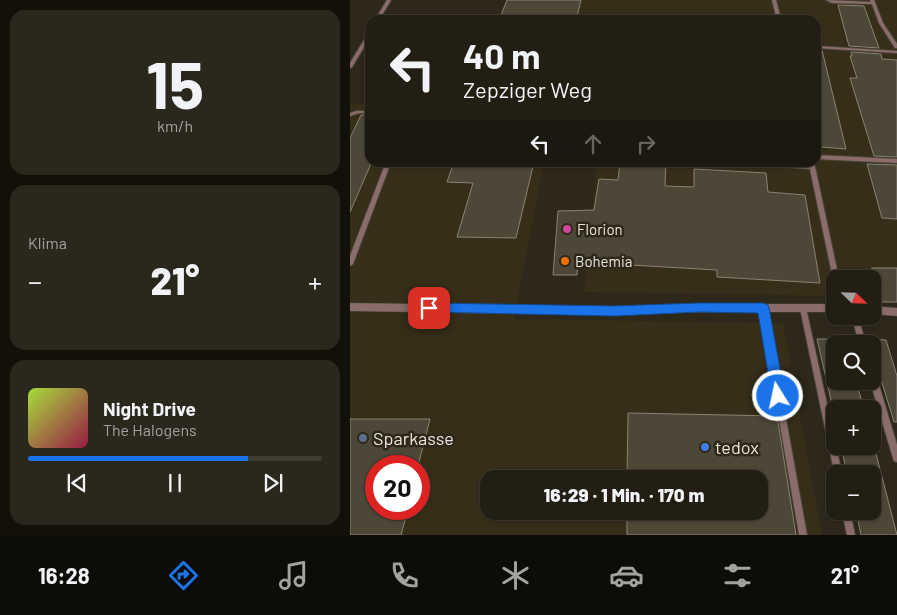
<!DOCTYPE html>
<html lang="de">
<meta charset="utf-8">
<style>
:root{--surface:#221e13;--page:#2a271c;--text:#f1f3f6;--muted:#a2a2a0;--line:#3f3c33;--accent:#1a73e8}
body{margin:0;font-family:Barlow,sans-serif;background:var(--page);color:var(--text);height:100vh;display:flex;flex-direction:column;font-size:19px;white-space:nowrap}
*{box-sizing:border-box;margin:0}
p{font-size:16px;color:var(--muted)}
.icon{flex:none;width:28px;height:28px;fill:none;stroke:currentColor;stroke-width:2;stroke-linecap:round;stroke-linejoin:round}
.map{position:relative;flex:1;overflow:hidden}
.sheet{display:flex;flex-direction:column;gap:10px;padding:10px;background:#13100a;width:350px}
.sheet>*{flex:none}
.top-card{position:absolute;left:15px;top:15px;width:456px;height:152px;border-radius:15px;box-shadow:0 1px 4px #0004,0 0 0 1px var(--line);background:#221e13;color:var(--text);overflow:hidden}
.needle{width:32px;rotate:113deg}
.controls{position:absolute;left:476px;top:270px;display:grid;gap:10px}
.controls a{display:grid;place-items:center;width:55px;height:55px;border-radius:10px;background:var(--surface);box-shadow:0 1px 4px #0004,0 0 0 1px var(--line);font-size:25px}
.speed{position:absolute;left:15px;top:455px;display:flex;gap:10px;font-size:25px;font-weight:700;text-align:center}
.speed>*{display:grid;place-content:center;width:65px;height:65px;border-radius:50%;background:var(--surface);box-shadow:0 1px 4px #0004,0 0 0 1px var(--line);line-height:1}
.speed .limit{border:8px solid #d22;background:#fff;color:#111}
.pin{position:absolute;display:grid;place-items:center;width:42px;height:42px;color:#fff;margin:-21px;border-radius:10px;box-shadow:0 2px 8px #0006}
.me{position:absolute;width:55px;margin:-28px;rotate:350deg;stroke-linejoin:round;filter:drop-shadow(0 0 4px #0008)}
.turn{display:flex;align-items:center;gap:18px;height:105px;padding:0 15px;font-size:22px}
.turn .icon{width:65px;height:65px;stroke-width:2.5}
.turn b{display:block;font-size:35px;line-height:42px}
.lanes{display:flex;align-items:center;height:48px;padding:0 15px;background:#0003;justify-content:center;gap:25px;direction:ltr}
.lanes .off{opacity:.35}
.big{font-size:38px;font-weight:800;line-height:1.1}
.sheet .widget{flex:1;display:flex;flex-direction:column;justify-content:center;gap:8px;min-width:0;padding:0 18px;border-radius:15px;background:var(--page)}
.sheet .dial{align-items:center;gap:0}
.dial b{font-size:65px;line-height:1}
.song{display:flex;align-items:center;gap:15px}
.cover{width:60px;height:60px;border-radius:8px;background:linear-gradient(135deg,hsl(80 70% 55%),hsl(340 70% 35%))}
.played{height:5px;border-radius:2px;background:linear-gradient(90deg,var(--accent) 75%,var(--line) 75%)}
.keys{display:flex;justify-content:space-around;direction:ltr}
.heat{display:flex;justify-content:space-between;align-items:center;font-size:28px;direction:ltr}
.trip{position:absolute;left:130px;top:470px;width:288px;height:50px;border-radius:15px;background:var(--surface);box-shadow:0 1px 4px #0004,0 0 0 1px var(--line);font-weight:800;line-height:50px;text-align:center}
.menu{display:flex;height:80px;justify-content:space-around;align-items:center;background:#0e0c08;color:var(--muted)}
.menu .icon{width:35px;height:35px}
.menu .selected{color:var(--accent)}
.menu b{font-size:22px;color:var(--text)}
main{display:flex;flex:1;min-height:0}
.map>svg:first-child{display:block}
</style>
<main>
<section class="sheet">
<div class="widget dial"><b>15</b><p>km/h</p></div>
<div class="widget"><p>Klima</p>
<div class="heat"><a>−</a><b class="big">21°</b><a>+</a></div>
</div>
<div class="widget">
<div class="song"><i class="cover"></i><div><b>Night Drive</b><p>The Halogens</p></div></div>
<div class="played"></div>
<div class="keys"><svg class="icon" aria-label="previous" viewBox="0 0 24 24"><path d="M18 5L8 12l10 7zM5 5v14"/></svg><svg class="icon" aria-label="pause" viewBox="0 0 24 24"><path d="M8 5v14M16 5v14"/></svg><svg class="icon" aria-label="next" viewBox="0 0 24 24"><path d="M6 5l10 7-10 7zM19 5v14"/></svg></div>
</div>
</section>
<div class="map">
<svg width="547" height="535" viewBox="0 0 547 535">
<rect width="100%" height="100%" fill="#2d2819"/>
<!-- built -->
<g fill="#362e19" fill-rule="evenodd">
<polygon points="230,0 547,0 547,298 522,279 485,279 485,296 234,292 247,163 466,162 466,20 226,20"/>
<path d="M0 104 20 105V162L194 163 164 319 433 323 472 535H0ZM26 466H69V509H26ZM139 479H409V511H139Z"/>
</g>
<!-- building -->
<g fill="#4d4738" stroke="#8a8372">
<polygon points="157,0 231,0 226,20 149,20"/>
<polygon points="488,5 514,6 529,48 499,46"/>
<polygon points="466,50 472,50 496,149 471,147 466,126"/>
<polygon points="501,52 531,54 532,59 547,60 547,157 524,156 500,78 507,78 500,56 502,56"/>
<polygon points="11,115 20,115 20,166 0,212 0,138"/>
<polygon points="104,162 184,162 166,238 107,237 123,183 97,182"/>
<polygon points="270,162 316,162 315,186 344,187 344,169 416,173 418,192 455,195 470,283 367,277 367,270 228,262 227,275 203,275 208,211 244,210 249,179 268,180"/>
<polygon points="517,164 547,165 547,219 532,218"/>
<rect x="522" y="268" width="25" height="34"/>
<polygon points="467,339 485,339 485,381 506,381 514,409 483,409"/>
<polygon points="519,339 536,340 547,376 547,422 544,422 522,350 522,344 521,344"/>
<polygon points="278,413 427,416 446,535 277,535 277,511 409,511 409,479 277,479"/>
<polygon points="0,419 80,419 68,466 26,466 26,509 58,509 51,535 0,535"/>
<polygon points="491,446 524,446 547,535 511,535 506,511 522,511 522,474 497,474"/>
</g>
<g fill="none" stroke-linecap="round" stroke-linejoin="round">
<!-- service casing -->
<g stroke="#4b4638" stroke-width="2">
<g id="service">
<polygon points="37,0 41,0 29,20 25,20"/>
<polygon points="422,0 426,0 431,20 427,20"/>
<polygon points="476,0 521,2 520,0 524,0 533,23 547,44 547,48 545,48 529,23 522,4 482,3"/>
<polygon points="19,32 20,32 20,37 2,67 0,68 0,63"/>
<polygon points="466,46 547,51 547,53 466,48"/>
<polygon points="7,111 20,111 20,113 9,113 0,116 0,113"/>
<polygon points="466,155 547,159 547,163 466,159"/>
<polygon points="36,162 41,162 3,264 0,266 0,256"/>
<polygon points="387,162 422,162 459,165 458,162 464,162 489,279 485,279 485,281 483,279 460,169 389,164"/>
<polygon points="413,305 415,306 416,308 457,535 449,535 410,308 411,306"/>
<polygon points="453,305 455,306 456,308 485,441 485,446 486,446 492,474 485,474 485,476 450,308 451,306"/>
<polygon points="502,316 508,316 516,344 509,344"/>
<polygon points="522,372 525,373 526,375 547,445 547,462 544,461 543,458 520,381 522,381"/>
<polygon points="492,511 500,511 505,535 497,535"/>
</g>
</g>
<!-- tertiary casing -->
<g stroke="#4b4638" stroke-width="1">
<g id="tertiary">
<polygon points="0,303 264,307 349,304 485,304 485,312 349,312 264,315 0,311"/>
<polygon points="522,306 547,308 547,316 522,314"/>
</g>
</g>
<!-- service -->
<use href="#service" fill="#8a6d6b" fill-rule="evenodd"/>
<!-- tertiary -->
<use href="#tertiary" fill="#8a6d6b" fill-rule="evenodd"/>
</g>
<!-- route -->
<polygon fill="#1a73e8" stroke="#114b97" points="79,303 264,306 349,303 413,303 418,305 419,308 435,396 433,400 428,402 424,400 422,396 408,313 349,312 264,316 79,312 75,311 73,308 75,304"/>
<!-- markers -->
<circle fill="#d1479c" stroke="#2d2819" stroke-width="2" cx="217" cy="229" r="5"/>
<circle fill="#e8710a" stroke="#2d2819" stroke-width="2" cx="215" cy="261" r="5"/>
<circle fill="#5c6f8a" stroke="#2d2819" stroke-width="2" cx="13" cy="438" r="5"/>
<circle fill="#3f7fe0" stroke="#2d2819" stroke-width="2" cx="355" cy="447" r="5"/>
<g text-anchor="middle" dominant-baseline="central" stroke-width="5" stroke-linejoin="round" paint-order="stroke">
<!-- poi labels -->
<g font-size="15" fill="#e8e5db" stroke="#2d2819" text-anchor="start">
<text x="227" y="229">Florion</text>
<text x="225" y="261">Bohemia</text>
</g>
<!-- near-poi labels -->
<g font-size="18" fill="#e8e5db" stroke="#2d2819" text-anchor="start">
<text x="23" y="438">Sparkasse</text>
<text x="365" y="447">tedox</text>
</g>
</g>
</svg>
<div class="controls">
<a><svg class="needle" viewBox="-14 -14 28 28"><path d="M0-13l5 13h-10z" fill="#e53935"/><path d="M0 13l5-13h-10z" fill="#a2a2a0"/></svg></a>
<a><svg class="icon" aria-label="search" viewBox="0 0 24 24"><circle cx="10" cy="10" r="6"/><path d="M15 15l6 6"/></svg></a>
<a>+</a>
<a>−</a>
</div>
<div class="speed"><div class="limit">20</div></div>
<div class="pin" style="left:79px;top:308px;background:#d93025"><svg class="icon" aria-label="arrive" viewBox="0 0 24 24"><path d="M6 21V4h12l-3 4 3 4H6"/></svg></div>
<svg class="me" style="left:428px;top:396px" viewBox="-20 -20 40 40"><circle r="17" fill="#1a73e8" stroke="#fff" stroke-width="3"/><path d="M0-11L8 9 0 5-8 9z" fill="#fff"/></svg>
<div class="trip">16:29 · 1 Min. · 170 m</div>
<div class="top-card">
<div class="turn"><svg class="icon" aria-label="left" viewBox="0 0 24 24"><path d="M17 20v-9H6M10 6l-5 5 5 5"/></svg><div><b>40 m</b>Zepziger Weg</div></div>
<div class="lanes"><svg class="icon" aria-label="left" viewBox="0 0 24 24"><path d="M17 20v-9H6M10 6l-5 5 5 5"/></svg><svg class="icon off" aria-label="ahead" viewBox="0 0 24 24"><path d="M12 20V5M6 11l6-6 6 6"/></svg><svg class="icon off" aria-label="right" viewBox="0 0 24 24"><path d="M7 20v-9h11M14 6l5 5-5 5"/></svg></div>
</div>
</div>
</main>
<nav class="menu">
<b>16:28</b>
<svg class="icon selected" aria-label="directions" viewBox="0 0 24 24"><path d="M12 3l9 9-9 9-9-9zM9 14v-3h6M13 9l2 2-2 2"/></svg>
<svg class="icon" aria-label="music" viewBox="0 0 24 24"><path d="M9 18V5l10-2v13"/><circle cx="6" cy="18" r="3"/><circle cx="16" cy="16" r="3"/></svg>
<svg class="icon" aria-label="phone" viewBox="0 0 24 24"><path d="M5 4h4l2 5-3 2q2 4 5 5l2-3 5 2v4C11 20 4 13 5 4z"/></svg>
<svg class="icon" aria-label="climate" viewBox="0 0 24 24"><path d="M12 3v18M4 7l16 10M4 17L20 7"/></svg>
<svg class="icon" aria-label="car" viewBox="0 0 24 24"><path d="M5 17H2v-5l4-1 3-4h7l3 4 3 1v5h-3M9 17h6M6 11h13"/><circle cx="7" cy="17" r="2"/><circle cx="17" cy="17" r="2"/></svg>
<svg class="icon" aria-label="filters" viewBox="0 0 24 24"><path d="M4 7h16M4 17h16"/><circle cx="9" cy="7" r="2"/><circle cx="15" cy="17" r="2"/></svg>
<b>21°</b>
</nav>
